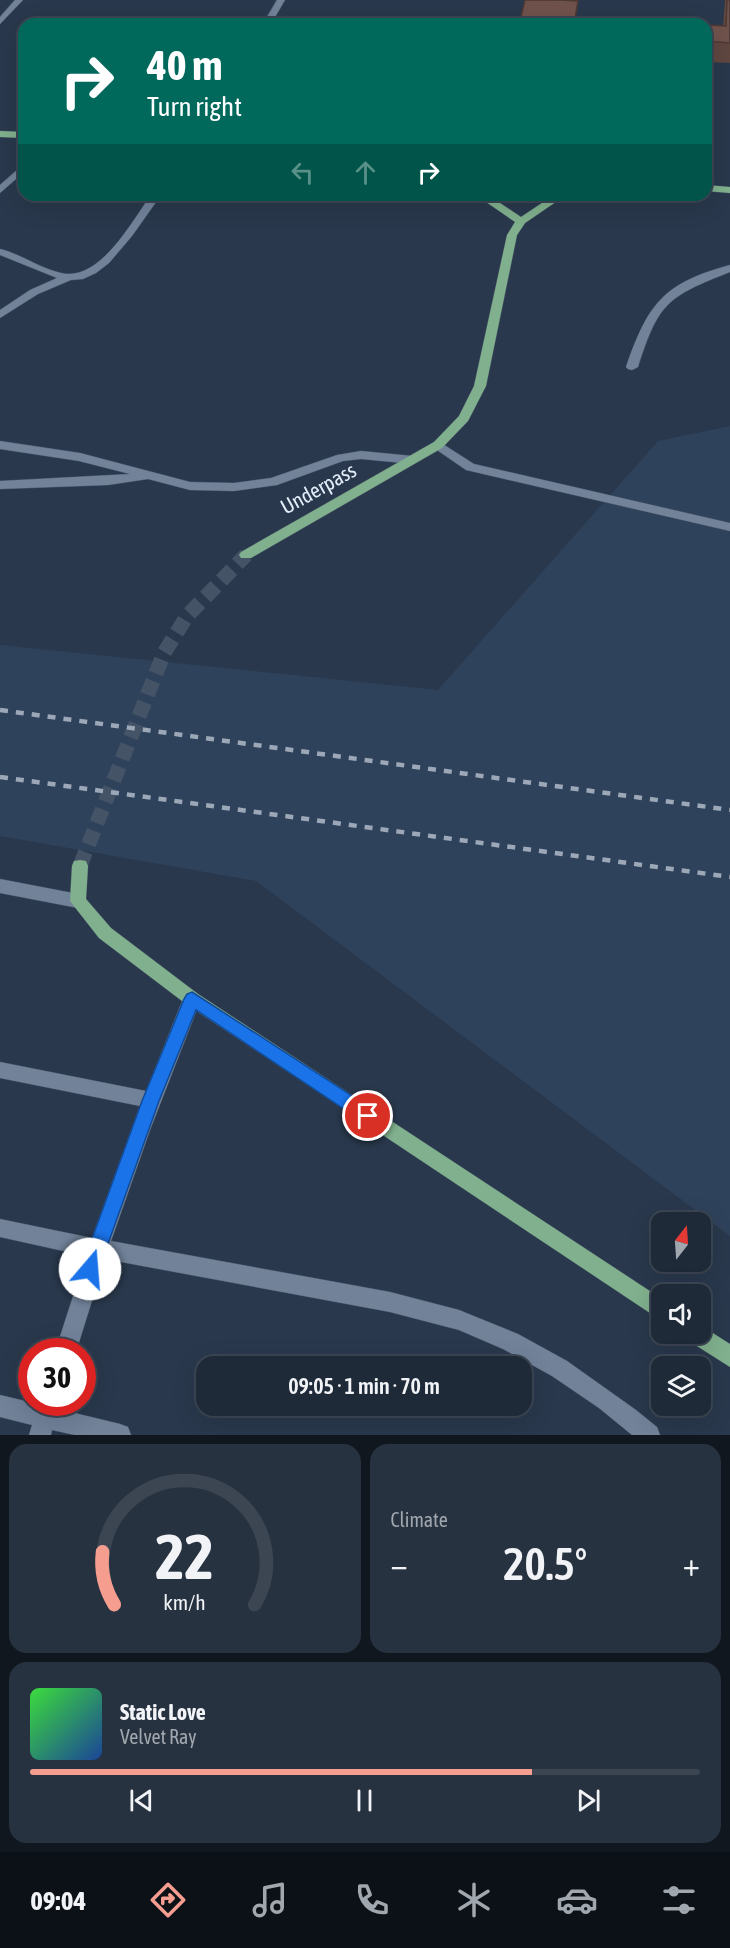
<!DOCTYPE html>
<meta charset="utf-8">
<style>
:root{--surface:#1f2a39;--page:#273241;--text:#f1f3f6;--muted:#a1a7ae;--line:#3c4653;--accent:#f59d8f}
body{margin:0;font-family:"Asap Condensed",sans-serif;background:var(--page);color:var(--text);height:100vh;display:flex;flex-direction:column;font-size:22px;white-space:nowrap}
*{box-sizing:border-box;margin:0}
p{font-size:20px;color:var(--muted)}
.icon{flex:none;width:33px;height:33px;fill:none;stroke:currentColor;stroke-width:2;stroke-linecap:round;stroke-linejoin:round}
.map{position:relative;height:1435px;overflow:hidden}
.details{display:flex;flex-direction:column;gap:9px;padding:9px;background:#11171f;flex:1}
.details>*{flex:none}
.banner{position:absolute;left:18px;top:18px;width:694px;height:183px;border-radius:18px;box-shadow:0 6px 24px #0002,0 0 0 2px var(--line);background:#00695c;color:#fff;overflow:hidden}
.needle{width:39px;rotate:17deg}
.buttons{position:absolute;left:651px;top:1212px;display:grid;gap:12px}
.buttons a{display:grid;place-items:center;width:60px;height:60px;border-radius:12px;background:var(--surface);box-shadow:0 6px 24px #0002,0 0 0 2px var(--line);font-size:30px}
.speed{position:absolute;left:18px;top:1338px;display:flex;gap:12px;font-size:30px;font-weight:700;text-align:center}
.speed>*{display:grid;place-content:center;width:78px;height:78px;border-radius:50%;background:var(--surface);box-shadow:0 6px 24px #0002,0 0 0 2px var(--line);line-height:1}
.speed .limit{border:9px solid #d22;background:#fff;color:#111}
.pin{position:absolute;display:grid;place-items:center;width:51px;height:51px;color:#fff;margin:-26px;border:3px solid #fff;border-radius:50%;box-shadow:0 2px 6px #0007}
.me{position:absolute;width:66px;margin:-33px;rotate:18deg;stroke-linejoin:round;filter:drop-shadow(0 0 4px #0008)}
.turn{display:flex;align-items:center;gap:21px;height:126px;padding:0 30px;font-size:27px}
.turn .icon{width:78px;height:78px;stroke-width:2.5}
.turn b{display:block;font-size:42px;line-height:51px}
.lanes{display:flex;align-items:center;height:57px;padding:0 30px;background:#0003;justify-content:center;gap:30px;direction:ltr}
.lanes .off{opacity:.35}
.big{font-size:45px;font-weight:600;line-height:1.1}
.details .card{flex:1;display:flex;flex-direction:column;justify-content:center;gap:9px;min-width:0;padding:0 21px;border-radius:18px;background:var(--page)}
.details .dial{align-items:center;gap:0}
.dial svg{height:156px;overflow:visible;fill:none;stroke:var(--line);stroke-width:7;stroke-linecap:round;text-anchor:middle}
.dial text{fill:var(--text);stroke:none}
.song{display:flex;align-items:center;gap:18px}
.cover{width:72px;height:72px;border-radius:9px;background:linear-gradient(135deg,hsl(120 70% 55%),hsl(220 70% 35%))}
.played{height:6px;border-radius:3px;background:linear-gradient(90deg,var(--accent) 75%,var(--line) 75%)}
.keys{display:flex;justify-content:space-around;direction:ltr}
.heat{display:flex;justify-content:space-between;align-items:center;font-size:33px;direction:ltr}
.details .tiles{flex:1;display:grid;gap:9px;grid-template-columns:1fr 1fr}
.card:last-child{grid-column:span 2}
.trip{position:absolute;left:196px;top:1356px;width:336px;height:60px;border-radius:18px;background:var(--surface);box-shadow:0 6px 24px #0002,0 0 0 2px var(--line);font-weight:600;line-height:60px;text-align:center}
.tab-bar{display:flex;height:96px;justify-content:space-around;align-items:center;background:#0c1117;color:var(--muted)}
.tab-bar .icon{width:42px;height:42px}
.tab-bar .current{color:var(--accent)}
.tab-bar b{font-size:27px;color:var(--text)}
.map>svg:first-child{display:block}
</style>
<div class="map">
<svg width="730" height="1435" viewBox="0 0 730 1435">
<rect width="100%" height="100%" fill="#29384c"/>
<!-- built -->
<polygon fill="#2f425b" points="730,426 730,1236 256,881 0,836 0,645 438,690 658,441"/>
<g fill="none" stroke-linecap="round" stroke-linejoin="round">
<!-- major-tunnel -->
<polyline stroke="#455366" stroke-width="15" stroke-dasharray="15 8" stroke-linecap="butt" points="80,866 164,653 187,616 246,555"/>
<!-- minor casing -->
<g stroke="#485566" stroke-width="1">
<g id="minor">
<polygon points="15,0 23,0 0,24 0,17"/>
<polygon points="277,0 285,0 271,24 263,24"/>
<polygon points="126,22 147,22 151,24 122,24"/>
<polygon points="24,164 24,172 0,193 0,185"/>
<path d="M151 195H161L132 236 109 263 96 273 83 279 71 280 38 294 0 318V310L30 290 57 278 0 255V249C21 254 39 268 61 273 100 282 132 221 151 195Z"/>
<path d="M730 265V272C667 297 659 302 638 367L632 370 628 369 626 367C648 304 663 283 730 265Z"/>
<polygon points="0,441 80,453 190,482 234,483 271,478 337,455 361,451 413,456 419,460 413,464 361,459 343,461 277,485 234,491 190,490 148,479 108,485 0,489 0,481 130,474 79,461 0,449"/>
<polygon points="438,441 474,464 730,523 730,531 466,470 434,448 434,442"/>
<polygon points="0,879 78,894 84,896 86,901 84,906 78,908 0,893"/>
<polygon points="192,992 198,994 201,999 150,1130 111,1241 390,1292 459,1310 518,1334 567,1361 636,1410 657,1427 660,1435 632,1435 599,1408 552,1376 503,1349 459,1330 390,1312 105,1259 76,1352 55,1352 86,1256 0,1237 0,1219 92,1238 140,1106 0,1078 0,1062 146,1091 183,999 186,994"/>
<polygon points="0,1395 38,1404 60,1402 58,1409 120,1424 128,1427 131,1435 75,1435 52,1430 51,1435 29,1435 32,1425 0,1417"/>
</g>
</g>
<!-- major casing -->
<g stroke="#485566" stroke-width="1">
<g id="major">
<polygon points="0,131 24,132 24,138 0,137"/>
<polygon points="706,185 730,187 730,193 706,191"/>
<polygon points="476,195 488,195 521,217 554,195 566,195 525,223 517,235 486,386 468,421 442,448 251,558 241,558 239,555 241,552 434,442 459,416 474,386 507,235 515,222"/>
<polygon points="80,860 86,861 88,866 86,899 111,928 198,994 662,1299 662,1321 186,1004 99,938 70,901 72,866 74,861"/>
<polygon points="700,1325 730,1344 730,1367 689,1341 686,1334 700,1334"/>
</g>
</g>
<!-- minor -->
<use href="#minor" fill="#718299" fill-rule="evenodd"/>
<!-- major -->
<use href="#major" fill="#80b08d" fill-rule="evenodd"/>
<!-- rail -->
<g stroke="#9ca8b7" stroke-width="4.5" stroke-dasharray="8 8" stroke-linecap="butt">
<polyline points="0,710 730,810"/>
<polyline points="0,777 730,877"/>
</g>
</g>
<!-- wall -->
<polygon fill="#5f4740" points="725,0 730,0 730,63 706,62 706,25 723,26"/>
<!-- building -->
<g fill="#6f524b" stroke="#4e3934" stroke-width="1.5">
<polygon points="525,0 558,0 578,1 574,24 475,24 477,18 520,21"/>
<polygon points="727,0 730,0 730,43 706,41 706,25 726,26"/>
<polygon points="603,17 699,24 602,24"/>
</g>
<!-- route -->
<polygon fill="#1a73e8" stroke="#114b97" stroke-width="1.5" points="192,992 374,1110 377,1116 374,1121 368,1123 362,1121 196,1010 159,1101 99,1269 97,1276 90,1278 83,1276 81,1269 142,1101 184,999 187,994"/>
<g text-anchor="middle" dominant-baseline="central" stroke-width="6" stroke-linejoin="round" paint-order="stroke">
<!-- street labels -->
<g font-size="21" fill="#e4eefb" stroke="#29384c">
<text transform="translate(318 488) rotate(-29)">Underpass</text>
</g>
</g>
</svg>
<div class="buttons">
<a><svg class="needle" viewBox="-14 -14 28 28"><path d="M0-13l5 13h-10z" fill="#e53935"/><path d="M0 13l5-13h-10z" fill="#a1a7ae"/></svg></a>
<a><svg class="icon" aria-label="sound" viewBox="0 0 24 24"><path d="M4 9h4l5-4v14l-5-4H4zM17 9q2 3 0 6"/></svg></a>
<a><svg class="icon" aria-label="layers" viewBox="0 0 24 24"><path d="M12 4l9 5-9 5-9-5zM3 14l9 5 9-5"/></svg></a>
</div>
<div class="speed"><div class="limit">30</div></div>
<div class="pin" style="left:368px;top:1116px;background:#d93025"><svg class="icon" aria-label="arrive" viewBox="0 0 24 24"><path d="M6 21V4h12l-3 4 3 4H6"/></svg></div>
<svg class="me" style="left:90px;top:1269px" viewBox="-20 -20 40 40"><circle r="19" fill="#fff"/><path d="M0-13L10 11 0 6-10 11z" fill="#1a73e8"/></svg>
<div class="trip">09:05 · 1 min · 70 m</div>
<div class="banner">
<div class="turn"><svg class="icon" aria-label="right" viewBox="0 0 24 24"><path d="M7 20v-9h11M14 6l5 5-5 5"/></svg><div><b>40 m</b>Turn right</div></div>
<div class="lanes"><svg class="icon off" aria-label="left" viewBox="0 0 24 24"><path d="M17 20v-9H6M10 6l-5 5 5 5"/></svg><svg class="icon off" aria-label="ahead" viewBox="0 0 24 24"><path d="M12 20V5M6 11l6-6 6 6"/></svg><svg class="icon" aria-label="right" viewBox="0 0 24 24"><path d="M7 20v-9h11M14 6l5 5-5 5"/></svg></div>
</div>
</div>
<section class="details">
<div class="tiles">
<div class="card dial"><svg viewBox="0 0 100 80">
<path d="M14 69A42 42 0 1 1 86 69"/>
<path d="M14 69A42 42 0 0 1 8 42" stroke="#f59d8f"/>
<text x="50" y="56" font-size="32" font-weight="700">22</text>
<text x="50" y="72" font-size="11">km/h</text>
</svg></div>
<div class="card"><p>Climate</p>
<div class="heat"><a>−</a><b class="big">20.5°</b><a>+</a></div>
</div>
<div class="card">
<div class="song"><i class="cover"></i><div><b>Static Love</b><p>Velvet Ray</p></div></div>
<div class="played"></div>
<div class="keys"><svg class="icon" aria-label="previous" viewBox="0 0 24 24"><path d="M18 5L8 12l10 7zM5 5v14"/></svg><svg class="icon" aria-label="pause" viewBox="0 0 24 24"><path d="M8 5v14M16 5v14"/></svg><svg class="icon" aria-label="next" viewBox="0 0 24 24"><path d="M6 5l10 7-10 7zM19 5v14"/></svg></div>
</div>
</div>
</section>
<nav class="tab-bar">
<b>09:04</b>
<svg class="icon current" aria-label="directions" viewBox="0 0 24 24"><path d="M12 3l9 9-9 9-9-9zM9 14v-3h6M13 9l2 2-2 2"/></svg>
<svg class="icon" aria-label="music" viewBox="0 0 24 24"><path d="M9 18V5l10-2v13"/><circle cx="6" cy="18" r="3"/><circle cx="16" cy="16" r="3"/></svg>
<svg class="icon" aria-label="phone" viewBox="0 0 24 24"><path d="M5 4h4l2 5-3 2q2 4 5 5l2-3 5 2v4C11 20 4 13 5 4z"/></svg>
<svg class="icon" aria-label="climate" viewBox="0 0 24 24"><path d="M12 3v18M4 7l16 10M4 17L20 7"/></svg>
<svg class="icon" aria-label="car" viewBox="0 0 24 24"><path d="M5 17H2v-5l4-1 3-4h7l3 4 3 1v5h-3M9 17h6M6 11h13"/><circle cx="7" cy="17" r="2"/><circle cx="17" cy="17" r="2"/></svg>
<svg class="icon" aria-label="filters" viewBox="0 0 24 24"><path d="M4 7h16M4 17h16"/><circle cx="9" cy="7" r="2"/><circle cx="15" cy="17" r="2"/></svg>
</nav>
